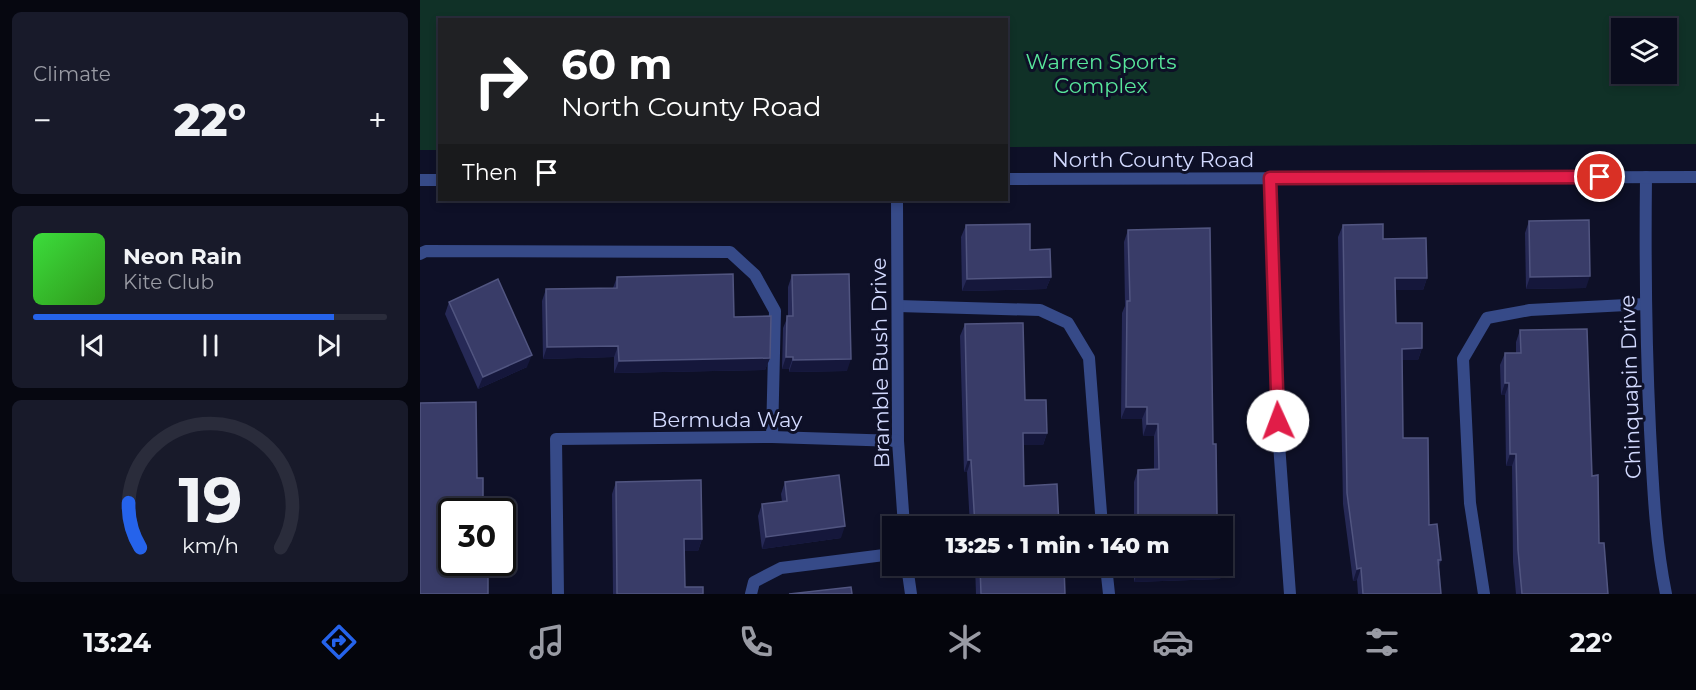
<!DOCTYPE html>
<meta charset="utf-8">
<style>
:root{--surface:#0a0c1d;--page:#181a2a;--text:#f1f3f6;--muted:#999ba4;--line:#2a2c3b;--accent:#2563eb}
body{margin:0;font-family:Montserrat,sans-serif;background:var(--page);color:var(--text);height:100vh;display:flex;flex-direction:column;font-size:22px;white-space:nowrap}
*{box-sizing:border-box;margin:0}
p{font-size:20px;color:var(--muted)}
.icon{flex:none;width:33px;height:33px;fill:none;stroke:currentColor;stroke-width:2;stroke-linecap:round;stroke-linejoin:round}
.map{position:relative;flex:1;overflow:hidden}
.sheet{display:flex;flex-direction:column;gap:12px;padding:12px;background:#060710;width:420px}
.sheet>*{flex:none}
.guide{position:absolute;left:18px;top:18px;width:570px;height:183px;border-radius:0px;box-shadow:0 3px 9px #0003,0 0 0 2px var(--line);background:#202124;color:#fff;overflow:hidden}
.buttons{position:absolute;left:1191px;top:18px;display:grid;gap:12px}
.buttons a{display:grid;place-items:center;width:66px;height:66px;border-radius:0px;background:var(--surface);box-shadow:0 3px 9px #0003,0 0 0 2px var(--line);font-size:30px}
.speed{position:absolute;left:18px;top:498px;display:flex;gap:12px;font-size:30px;font-weight:700;text-align:center}
.speed>*{display:grid;place-content:center;width:78px;height:78px;border-radius:50%;background:var(--surface);box-shadow:0 3px 9px #0003,0 0 0 2px var(--line);line-height:1}
.speed .limit{border:3px solid #111;border-radius:9px;background:#fff;color:#111}
.pin{position:absolute;display:grid;place-items:center;width:51px;height:51px;color:#fff;margin:-26px;border:3px solid #fff;border-radius:50%;box-shadow:0 2px 6px #0007}
.me{position:absolute;width:66px;margin:-33px;rotate:358deg;stroke-linejoin:round;filter:drop-shadow(0 0 4px #0008)}
.turn{display:flex;align-items:center;gap:21px;height:126px;padding:0 24px;font-size:27px}
.turn .icon{width:78px;height:78px;stroke-width:2.5}
.turn b{display:block;font-size:42px;line-height:51px}
.then{display:flex;align-items:center;height:57px;padding:0 24px;background:#0003;gap:12px;font-size:22px}
.big{font-size:45px;font-weight:800;line-height:1.1}
.sheet .widget{flex:1;display:flex;flex-direction:column;justify-content:center;gap:9px;min-width:0;padding:0 21px;border-radius:9px;background:var(--page)}
.sheet .dial{align-items:center;gap:0}
.dial svg{height:156px;overflow:visible;fill:none;stroke:var(--line);stroke-width:7;stroke-linecap:round;text-anchor:middle}
.dial text{fill:var(--text);stroke:none}
.song{display:flex;align-items:center;gap:18px}
.cover{width:72px;height:72px;border-radius:9px;background:linear-gradient(135deg,hsl(120 70% 55%),hsl(110 70% 35%))}
.played{height:6px;border-radius:3px;background:linear-gradient(90deg,var(--accent) 85%,var(--line) 85%)}
.keys{display:flex;justify-content:space-around;direction:ltr}
.heat{display:flex;justify-content:space-between;align-items:center;font-size:33px;direction:ltr}
.trip{position:absolute;left:462px;top:516px;width:351px;height:60px;border-radius:0px;background:var(--surface);box-shadow:0 3px 9px #0003,0 0 0 2px var(--line);font-weight:800;line-height:60px;text-align:center}
.dock{display:flex;height:96px;justify-content:space-around;align-items:center;background:#04050c;color:var(--muted)}
.dock .icon{width:42px;height:42px}
.dock .on{color:var(--accent)}
.dock b{font-size:27px;color:var(--text)}
main{display:flex;flex:1;min-height:0}
.map>svg:first-child{display:block}
</style>
<main>
<section class="sheet">
<div class="widget"><p>Climate</p>
<div class="heat"><a>−</a><b class="big">22°</b><a>+</a></div>
</div>
<div class="widget">
<div class="song"><i class="cover"></i><div><b>Neon Rain</b><p>Kite Club</p></div></div>
<div class="played"></div>
<div class="keys"><svg class="icon" aria-label="previous" viewBox="0 0 24 24"><path d="M18 5L8 12l10 7zM5 5v14"/></svg><svg class="icon" aria-label="pause" viewBox="0 0 24 24"><path d="M8 5v14M16 5v14"/></svg><svg class="icon" aria-label="next" viewBox="0 0 24 24"><path d="M6 5l10 7-10 7zM19 5v14"/></svg></div>
</div>
<div class="widget dial"><svg viewBox="0 0 100 80">
<path d="M14 69A42 42 0 1 1 86 69"/>
<path d="M14 69A42 42 0 0 1 8 46" stroke="#2563eb"/>
<text x="50" y="56" font-size="32" font-weight="700">19</text>
<text x="50" y="72" font-size="11">km/h</text>
</svg></div>
</section>
<div class="map">
<svg width="1276" height="594" viewBox="0 0 1276 594">
<rect width="100%" height="100%" fill="#0e1027"/>
<!-- green -->
<path fill="#103127" fill-rule="evenodd" d="M0 0H1276V144L587 147 586 20H20L19 150H0ZM1202 28H1246V74H1202Z"/>
<g fill="none" stroke-linecap="round" stroke-linejoin="round">
<!-- service -->
<g stroke="#364a88" stroke-width="12">
<polyline points="0,254 6,251 310,252 335,275 355,311 352,437"/>
<polyline points="478,306 620,310 648,323 669,358 682,526"/>
<polyline points="686,566 689,594"/>
<polyline points="331,594 334,582 361,568 472,554"/>
<polyline points="1064,594 1050,503 1043,359 1067,318 1110,310 1226,304"/>
</g>
<!-- minor -->
<g stroke="#364a88" stroke-width="12">
<path d="M1226 177C1225 262 1226 346 1230 430 1233 485 1235 540 1246 594"/>
<polyline points="850,178 859,444 870,594"/>
<polyline points="477,200 478,441 484,526"/>
<polyline points="487,566 491,594"/>
<polyline points="138,594 136,439 352,437 478,441"/>
</g>
<!-- tertiary -->
<g stroke="#364a88" stroke-width="12">
<polyline points="586,179 1276,177"/>
<polyline points="0,180 20,180"/>
</g>
</g>
<!-- wall -->
<g fill="#262956">
<polygon points="1109,221 1166,288 1106,289 1105,233"/>
<polygon points="546,225 610,250 631,277 626,289 542,291 541,237"/>
<polygon points="923,225 1007,278 1003,290 975,290 976,323 1002,348 998,360 982,360 983,438 1009,525 1021,560 1019,567 1021,594 938,594 937,580 933,581 923,504 918,237"/>
<polygon points="790,228 793,444 796,444 797,515 802,515 804,567 800,579 714,582 714,566 802,566 802,526 714,526 714,482 718,470 734,469 734,436 723,436 722,419 701,419 702,313 705,306 704,242 708,230"/>
<polygon points="372,275 427,371 369,372 369,369 362,369 363,328 368,316 368,287"/>
<polygon points="197,277 314,317 350,358 345,370 194,373 194,357 123,359 122,301 126,289 193,288"/>
<polygon points="29,302 107,367 58,389 25,314"/>
<polygon points="545,324 605,400 627,433 623,445 603,445 604,486 639,526 550,526 547,472 544,472 540,336"/>
<polygon points="1100,330 1172,476 1179,543 1188,594 1096,594 1093,562 1092,466 1086,466 1085,395 1081,395 1080,365 1085,353 1096,353 1096,342"/>
<polygon points="196,482 282,539 278,551 264,551 265,587 283,594 193,594 192,494"/>
<polygon points="365,482 421,538 342,549 338,516 342,504 362,502 361,494"/>
<polygon points="555,566 644,566 645,594 556,594"/>
</g>
<!-- shaded-wall -->
<g fill="#15173b">
<polygon points="1170,276 1166,288 1106,289 1110,277"/>
<polygon points="631,277 626,289 542,291 547,279"/>
<polygon points="975,278 1007,278 1003,290 970,290"/>
<polygon points="198,346 194,357 123,359 127,347"/>
<polygon points="1002,348 998,360 977,360 982,349"/>
<polygon points="112,355 107,367 58,389 63,377"/>
<polygon points="366,357 373,357 369,369 362,369"/>
<polygon points="350,358 345,370 194,373 199,361"/>
<polygon points="431,359 427,371 369,372 373,360"/>
<polygon points="1085,383 1089,383 1085,395 1081,395"/>
<polygon points="706,407 727,407 722,419 701,419"/>
<polygon points="727,424 738,424 734,436 723,436"/>
<polygon points="603,433 627,433 623,445 599,445"/>
<polygon points="1090,454 1096,454 1092,466 1086,466"/>
<polygon points="548,460 551,460 547,472 544,472"/>
<polygon points="425,526 421,538 342,549 346,537"/>
<polygon points="264,539 282,539 278,551 260,551"/>
<polygon points="804,567 800,579 714,582 718,570"/>
<polygon points="941,568 937,580 933,581 937,569"/>
</g>
<!-- building -->
<g fill="#393c68" stroke="#515580" stroke-width="1.5">
<polygon points="1169,220 1170,276 1110,277 1109,221"/>
<polygon points="610,224 610,250 630,249 631,277 547,279 546,225"/>
<polygon points="963,224 963,239 1006,238 1007,278 975,278 976,323 1002,323 1002,348 982,349 983,438 1008,438 1009,525 1017,524 1021,560 1018,560 1021,594 943,594 941,568 937,569 927,493 923,225"/>
<polygon points="790,228 793,444 796,444 797,515 802,515 804,567 718,570 718,566 802,566 802,526 718,526 718,470 739,469 738,424 727,424 727,407 706,407 707,301 710,301 708,230"/>
<polygon points="313,274 314,317 351,316 350,358 199,361 198,346 127,347 126,289 197,288 197,277"/>
<polygon points="429,274 431,359 373,360 373,357 366,357 367,316 373,316 372,275"/>
<polygon points="78,279 112,355 63,377 29,302"/>
<polygon points="603,323 605,400 626,400 627,433 603,433 604,486 637,484 639,526 555,526 551,460 548,460 545,324"/>
<polygon points="1167,329 1172,476 1178,475 1179,543 1184,543 1188,594 1102,594 1098,550 1096,454 1090,454 1089,383 1085,383 1085,353 1101,353 1100,330"/>
<polygon points="56,402 57,478 63,478 63,512 32,512 32,562 68,562 68,594 0,594 0,403"/>
<polygon points="419,475 425,526 346,537 342,504 367,501 365,482"/>
<polygon points="281,480 282,539 264,539 265,587 283,587 283,594 197,594 196,482"/>
<polygon points="560,566 644,566 645,594 561,594"/>
<polygon points="431,587 432,594 369,594"/>
</g>
<g fill="none" stroke-linecap="round" stroke-linejoin="round">
<!-- route casing -->
<g stroke="#92132f" stroke-width="15">
<polyline id="route" points="858,421 850,178 1180,177"/>
</g>
<!-- route -->
<use href="#route" stroke="#e11d48" stroke-width="10"/>
</g>
<g text-anchor="middle" dominant-baseline="central" stroke-width="6" stroke-linejoin="round" paint-order="stroke">
<!-- park labels -->
<g font-size="21" fill="#58e69b" stroke="#0e1027">
<text x="681" y="61">Warren Sports<tspan x="681" dy="24">Complex</tspan></text>
</g>
<!-- street labels -->
<g font-size="21" fill="#d3daff" stroke="#0e1027">
<text x="733" y="159">North County Road</text>
<text transform="translate(460 363) rotate(-91)">Bramble Bush Drive</text>
<text transform="translate(1210 387) rotate(-92)">Chinquapin Drive</text>
<text x="307" y="419">Bermuda Way</text>
</g>
</g>
</svg>
<div class="buttons">
<a><svg class="icon" aria-label="layers" viewBox="0 0 24 24"><path d="M12 4l9 5-9 5-9-5zM3 14l9 5 9-5"/></svg></a>
</div>
<div class="speed"><div class="limit">30</div></div>
<div class="pin" style="left:1180px;top:177px;background:#d93025"><svg class="icon" aria-label="arrive" viewBox="0 0 24 24"><path d="M6 21V4h12l-3 4 3 4H6"/></svg></div>
<svg class="me" style="left:858px;top:421px" viewBox="-20 -20 40 40"><circle r="19" fill="#fff"/><path d="M0-13L10 11 0 6-10 11z" fill="#e11d48"/></svg>
<div class="trip">13:25 · 1 min · 140 m</div>
<div class="guide">
<div class="turn"><svg class="icon" aria-label="right" viewBox="0 0 24 24"><path d="M7 20v-9h11M14 6l5 5-5 5"/></svg><div><b>60 m</b>North County Road</div></div>
<div class="then">Then<svg class="icon" aria-label="arrive" viewBox="0 0 24 24"><path d="M6 21V4h12l-3 4 3 4H6"/></svg></div>
</div>
</div>
</main>
<nav class="dock">
<b>13:24</b>
<svg class="icon on" aria-label="directions" viewBox="0 0 24 24"><path d="M12 3l9 9-9 9-9-9zM9 14v-3h6M13 9l2 2-2 2"/></svg>
<svg class="icon" aria-label="music" viewBox="0 0 24 24"><path d="M9 18V5l10-2v13"/><circle cx="6" cy="18" r="3"/><circle cx="16" cy="16" r="3"/></svg>
<svg class="icon" aria-label="phone" viewBox="0 0 24 24"><path d="M5 4h4l2 5-3 2q2 4 5 5l2-3 5 2v4C11 20 4 13 5 4z"/></svg>
<svg class="icon" aria-label="climate" viewBox="0 0 24 24"><path d="M12 3v18M4 7l16 10M4 17L20 7"/></svg>
<svg class="icon" aria-label="car" viewBox="0 0 24 24"><path d="M5 17H2v-5l4-1 3-4h7l3 4 3 1v5h-3M9 17h6M6 11h13"/><circle cx="7" cy="17" r="2"/><circle cx="17" cy="17" r="2"/></svg>
<svg class="icon" aria-label="filters" viewBox="0 0 24 24"><path d="M4 7h16M4 17h16"/><circle cx="9" cy="7" r="2"/><circle cx="15" cy="17" r="2"/></svg>
<b>22°</b>
</nav>
